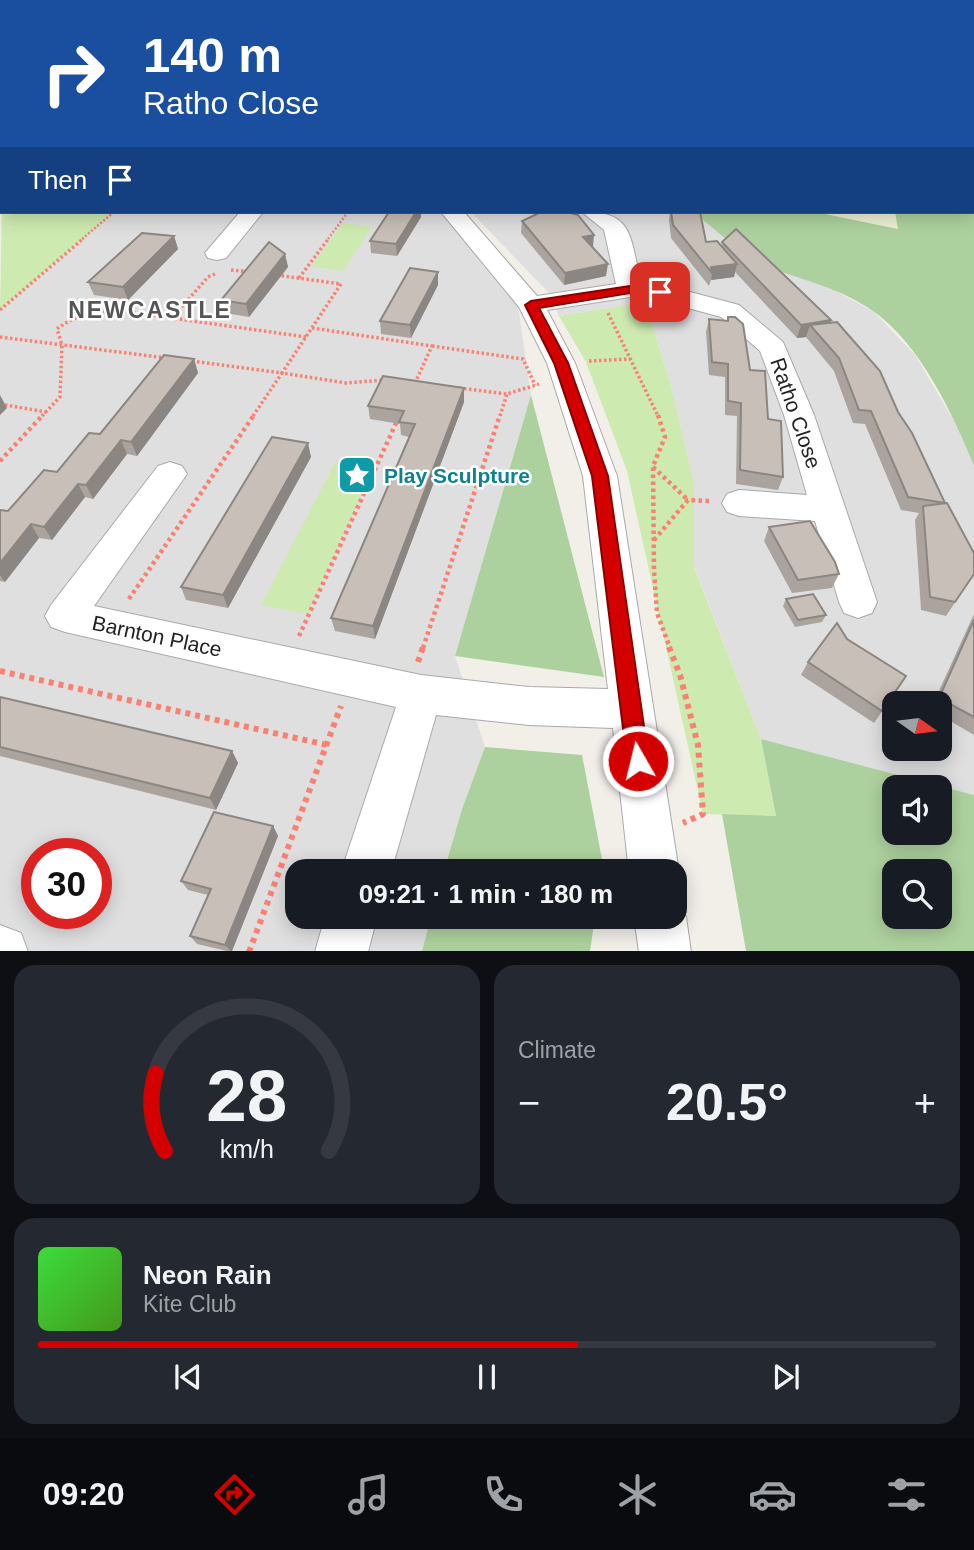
<!DOCTYPE html>
<meta charset="utf-8">
<style>
:root{--surface:#171b24;--page:#242831;--text:#f1f3f6;--muted:#9ea1a6;--line:#363941;--accent:#d40000}
body{margin:0;font-family:Helvetica,sans-serif;background:var(--page);color:var(--text);height:100vh;display:flex;flex-direction:column;font-size:26px;white-space:nowrap}
*{box-sizing:border-box;margin:0}
p{font-size:23px;color:var(--muted)}
.icon{flex:none;width:38px;height:38px;fill:none;stroke:currentColor;stroke-width:2;stroke-linecap:round;stroke-linejoin:round}
.map{position:relative;height:951px;overflow:hidden}
.drawer{display:flex;flex-direction:column;gap:14px;padding:14px;background:#0d0f14;flex:1}
.drawer>*{flex:none}
.banner{position:absolute;left:0px;top:0px;width:975px;height:214px;box-shadow:0 4px 18px #0003;background:#1a4fa0;color:#fff;overflow:hidden}
.needle{width:46px;rotate:104deg}
.tools{position:absolute;left:882px;top:691px;display:grid;gap:14px}
.tools a{display:grid;place-items:center;width:70px;height:70px;border-radius:14px;background:var(--surface);box-shadow:0 4px 18px #0003;font-size:35px}
.speed{position:absolute;left:21px;top:838px;display:flex;gap:14px;font-size:35px;font-weight:700;text-align:center}
.speed>*{display:grid;place-content:center;width:91px;height:91px;border-radius:50%;background:var(--surface);box-shadow:0 4px 18px #0003;line-height:1}
.speed .limit{border:10px solid #d22;background:#fff;color:#111}
.pin{position:absolute;display:grid;place-items:center;width:60px;height:60px;color:#fff;margin:-30px;border-radius:14px;box-shadow:0 4px 10px #0006}
.me{position:absolute;width:77px;margin:-38px;rotate:352deg;stroke-linejoin:round;filter:drop-shadow(0 0 5px #0008)}
.turn{display:flex;align-items:center;gap:24px;height:147px;padding:0 28px;font-size:32px}
.turn .icon{width:91px;height:91px;stroke-width:2.5}
.turn b{display:block;font-size:49px;line-height:60px}
.then{display:flex;align-items:center;height:66px;padding:0 28px;background:#0003;gap:14px;font-size:26px}
.big{font-size:52px;font-weight:700;line-height:1.1}
.drawer .card{flex:1;display:flex;flex-direction:column;justify-content:center;gap:10px;min-width:0;padding:0 24px;border-radius:21px;background:var(--page)}
.drawer .dial{align-items:center;gap:0}
.dial svg{height:182px;overflow:visible;fill:none;stroke:var(--line);stroke-width:7;stroke-linecap:round;text-anchor:middle}
.dial text{fill:var(--text);stroke:none}
.song{display:flex;align-items:center;gap:21px}
.cover{width:84px;height:84px;border-radius:10px;background:linear-gradient(135deg,hsl(120 70% 55%),hsl(100 70% 35%))}
.played{height:7px;border-radius:4px;background:linear-gradient(90deg,var(--accent) 60%,var(--line) 60%)}
.keys{display:flex;justify-content:space-around;direction:ltr}
.heat{display:flex;justify-content:space-between;align-items:center;font-size:38px;direction:ltr}
.drawer .tiles{flex:1;display:grid;gap:14px;grid-template-columns:1fr 1fr}
.card:last-child{grid-column:span 2}
.trip{position:absolute;left:285px;top:859px;width:402px;height:70px;border-radius:21px;background:var(--surface);box-shadow:0 4px 18px #0003;font-weight:700;line-height:70px;text-align:center}
.tab-bar{display:flex;height:112px;justify-content:space-around;align-items:center;background:#090b0e;color:var(--muted)}
.tab-bar .icon{width:49px;height:49px}
.tab-bar .on{color:var(--accent)}
.tab-bar b{font-size:32px;color:var(--text)}
.map>svg:first-child{display:block}
</style>
<div class="map">
<svg width="974" height="952" viewBox="0 0 974 952">
<rect width="100%" height="100%" fill="#f2efe9"/>
<!-- residential -->
<g fill="#e0dfdf" fill-rule="evenodd">
<path d="M114 212H441L518 306 531 395 455 656 485 747 462 809 444 871 298 872V917H431L422 951 0 952V310ZM37 854H96V914H37Z"/>
<path d="M471 212H693L762 265 825 285 874 312 915 355 958 428 974 466V795L761 739 694 566V482L670 382 645 302 559 316 548 292ZM894 704H940V749H894Z"/>
</g>
<!-- farmland -->
<g fill="#eef0d5">
<polygon points="332,0 974,0 974,132 973,2"/>
<polygon points="815,212 895,212 899,230"/>
</g>
<!-- grass -->
<g fill="#cdebb0">
<polygon points="2,202 2,212 114,212 0,310"/>
<polygon points="343,223 372,227 343,271 311,267"/>
<polygon points="645,302 670,382 694,482 694,567 761,739 776,816 703,814 627,471 586,362 559,316"/>
<polygon points="336,461 351,463 343,480 367,483 307,614 261,605"/>
</g>
<!-- forest -->
<g fill="#add19e" fill-rule="evenodd">
<path d="M973 131 974 132V466C953 414 920 344 873 311 836 286 804 281 765 266 745 258 712 226 693 212H815L898 229 895 212H973Z"/>
<polygon points="531,395 604,677 455,656"/>
<path d="M761 739 974 795V951H746L722 814 776 816ZM894 788H940V833H894ZM894 872H940V917H894Z"/>
<polygon points="485,747 582,755 602,859 600,871 444,871 462,809"/>
<polygon points="431,917 595,917 590,951 422,951"/>
</g>
<g fill="none" stroke-linecap="round" stroke-linejoin="round">
<!-- street casing -->
<g stroke="#a9a9a9" stroke-width="2">
<g id="street">
<polygon points="196,0 210,0 211,2 197,2"/>
<polygon points="0,85 2,85 0,96"/>
<polygon points="240,212 263,212 226,258 217,260 208,258 205,253"/>
<path d="M441 212H464L537 296 616 284 604 230 582 212C635 210 630 240 641 282L660 284 739 305 783 342 814 415 877 602 872 613 858 618 844 613 839 602 815 521 739 516 727 512 722 503 727 494 739 490 807 495 784 415 760 351 721 317 659 300 630 297 547 310 575 363 617 476 679 872 676 880V872H629L613 728 529 725 436 715 391 872H341L396 707 65 632 51 627 45 616 51 605 158 466 170 462 182 466 187 474 94 606 421 675 529 687 608 689 583 476 547 363 519 307Z"/>
<polygon points="676,898 686,917 691,952 639,952 634,917 676,917"/>
<polygon points="325,917 377,917 368,952 315,952"/>
<polygon points="0,925 21,933 28,952 0,952"/>
</g>
</g>
<!-- path-far3 -->
<g stroke="#fa8072" stroke-width="2.5" stroke-dasharray="2 2" stroke-linecap="butt">
<polyline points="82,239 114,212"/>
<polyline points="328,239 348,212"/>
</g>
<!-- path-far2 -->
<g stroke="#fa8072" stroke-width="3.5" stroke-dasharray="2.5 2.5" stroke-linecap="butt">
<polyline points="231,270 250,272"/>
<polyline points="215,274 208,277 172,318 306,337"/>
<polyline points="299,278 329,238"/>
<polyline points="0,310 84,238"/>
<polyline points="608,313 658,416"/>
<polyline points="312,328 432,346 415,383"/>
<polyline points="0,337 166,358"/>
<polyline points="432,346 523,359 535,385"/>
<polyline points="192,361 282,373 341,284 276,275"/>
<polyline points="589,361 630,359"/>
<polyline points="459,388 507,394 539,384"/>
<polyline points="0,404 46,412"/>
<path d="M42 416 60 397 62 345 57 329C91 302 132 313 172 318"/>
<polyline points="253,416 282,373 346,383 384,380"/>
<polyline points="500,416 507,394"/>
</g>
<!-- path-far1 -->
<g stroke="#fa8072" stroke-width="4.5" stroke-dasharray="3.5 3.5" stroke-linecap="butt">
<polyline points="658,415 665,437 653,466 654,570 657,613 670,648"/>
<polyline points="0,461 43,415"/>
<polyline points="653,467 688,500"/>
<polyline points="654,540 688,500 710,501"/>
<polyline points="129,599 254,415"/>
<polyline points="299,636 397,421"/>
<polyline points="423,648 500,415"/>
</g>
<!-- path -->
<g stroke="#fa8072" stroke-width="6" stroke-dasharray="5 5" stroke-linecap="butt">
<polyline points="669,647 680,675 698,745 703,814 683,823"/>
<polyline points="418,662 423,647"/>
<polyline points="0,671 327,745"/>
<polyline points="249,952 341,706"/>
</g>
<!-- street -->
<use href="#street" fill="#fff" fill-rule="evenodd"/>
</g>
<!-- wall -->
<g fill="#aba49e">
<polygon points="389,212 421,212 421,217 397,256 371,253 370,241"/>
<polygon points="670,212 700,212 706,242 721,246 722,242 831,320 831,322 912,433 974,574 946,616 921,610 915,520 919,513 901,510 865,424 853,423 834,371 806,337 797,338 735,272 734,277 711,280 709,286 671,238 669,220"/>
<polygon points="522,221 592,247 606,276 564,285 521,233"/>
<polygon points="174,236 178,249 128,300 94,295 88,282"/>
<polygon points="285,254 288,267 249,317 225,313 221,300"/>
<polygon points="438,285 411,338 381,334 380,321"/>
<polygon points="728,317 750,370 768,419 783,477 778,490 736,484 737,416 725,415 725,377 709,375 706,332 709,319 727,321"/>
<polygon points="194,359 198,373 137,456 127,454 93,499 85,497 52,540 39,538 5,582 0,581 0,510 8,511"/>
<polygon points="464,388 464,402 375,639 335,631 331,618 409,437 401,435 400,424 370,419 368,406"/>
<polygon points="311,457 228,608 186,600 181,587"/>
<polygon points="769,527 839,574 832,588 792,593 764,541"/>
<polygon points="786,599 826,615 822,622 795,627 783,606"/>
<polygon points="974,614 974,735 940,715 940,704 933,704"/>
<polygon points="808,662 906,676 874,723 801,675"/>
<polygon points="0,697 232,751 238,763 216,810 0,756"/>
<polygon points="273,826 278,836 232,951 227,951 197,944 190,936 208,895 188,890 181,881"/>
</g>
<!-- shaded-wall -->
<g fill="#8b8681">
<polygon points="130,0 141,0 142,2 128,2"/>
<polygon points="2,49 2,61 0,62 0,50"/>
<polygon points="2,167 2,187 0,188 0,168"/>
<polygon points="416,212 421,212 421,217 397,256 396,244"/>
<polygon points="594,235 593,247 583,237"/>
<polygon points="174,236 178,249 128,300 123,287"/>
<polygon points="285,254 288,267 249,317 246,304"/>
<polygon points="608,264 606,276 564,285 565,273"/>
<polygon points="737,264 734,277 711,280 712,273 711,267"/>
<polygon points="438,272 438,285 411,338 410,325"/>
<polygon points="831,320 827,333 810,325 806,337 797,338 801,325"/>
<polygon points="194,359 198,373 137,456 131,442"/>
<polygon points="464,388 464,402 375,639 373,626"/>
<polygon points="0,395 7,408 0,415"/>
<polygon points="121,440 127,454 93,499 86,485"/>
<polygon points="308,443 311,457 228,608 223,595"/>
<polygon points="78,484 85,497 52,540 44,527"/>
<polygon points="31,524 39,538 5,582 0,575 0,563"/>
<polygon points="232,751 238,763 216,810 210,798"/>
<polygon points="273,826 278,836 232,951 231,951 225,945"/>
</g>
<!-- building -->
<g fill="#c7bfb8" stroke="#8b8681" stroke-width="2">
<polygon points="36,0 130,0 128,2 32,2"/>
<polygon points="2,9 2,49 0,50 1,22 0,22 0,10"/>
<polygon points="0,153 2,158 2,167 0,168"/>
<polygon points="389,212 416,212 396,244 370,241"/>
<polygon points="541,212 568,212 578,215 594,235 583,237 608,264 565,273 522,221"/>
<polygon points="671,212 700,212 706,242 717,241 737,264 711,267 712,273 673,225"/>
<polygon points="736,229 831,320 801,325 722,242"/>
<polygon points="142,233 174,236 123,287 88,282"/>
<polygon points="269,242 285,254 246,304 221,300"/>
<polygon points="410,268 438,272 410,325 380,321"/>
<polygon points="728,317 735,317 743,324 750,370 765,371 768,419 781,421 783,477 740,470 741,403 728,401 728,364 712,362 709,319 728,321"/>
<polygon points="837,322 880,371 898,412 912,433 945,503 908,497 871,411 859,410 839,358 810,325"/>
<polygon points="164,355 194,359 131,442 121,440 86,485 78,484 44,527 31,524 0,563 0,510 8,511 44,470 57,472 89,433 100,434"/>
<polygon points="383,376 464,388 373,626 331,618 415,424 399,422 404,411 368,406"/>
<polygon points="272,437 308,443 223,595 181,587"/>
<polygon points="947,503 974,553 974,574 955,602 930,597 923,506"/>
<polygon points="810,521 835,562 839,574 798,580 769,527"/>
<polygon points="813,594 826,615 798,620 786,599"/>
<polygon points="974,620 974,717 939,698"/>
<polygon points="837,623 847,639 906,676 882,711 808,662"/>
<polygon points="0,697 232,751 210,798 0,747"/>
<polygon points="214,812 273,826 225,945 190,936 211,889 181,881"/>
</g>
<!-- route -->
<polygon fill="#d40000" stroke="#8a0000" stroke-width="2" points="630,286 660,288 666,292 660,296 630,293 539,308 568,363 608,476 649,761 646,768 638,771 631,768 627,761 592,476 554,363 525,305 531,301"/>
<!-- icons -->
<defs>
<g id="sight-square" transform="scale(2.0125)"><rect x="-9" y="-9" width="18" height="18" rx="4" fill="#0f9aa8" stroke="#fff"/><path d="M0-6L1.8-2.2L6-1.7L2.9 1.2L3.7 5.4L0 3.3L-3.7 5.4L-2.9 1.2L-6-1.7L-1.8-2.2Z" fill="#fff"/></g>
</defs>
<g fill-rule="evenodd">
<use href="#sight-square" x="357" y="475"/>
</g>
<g text-anchor="middle" dominant-baseline="central" stroke-width="5" stroke-linejoin="round" paint-order="stroke">
<!-- street labels -->
<g font-size="21" fill="#222" stroke="#fff">
<text transform="translate(796 413) rotate(71)">Ratho Close</text>
<text transform="translate(157 636) rotate(12)">Barnton Place</text>
</g>
<!-- culture labels -->
<g font-size="21" font-weight="bold" fill="#0d838f" stroke="#fff" text-anchor="start">
<text x="384" y="475">Play Sculpture</text>
</g>
<!-- far-district labels -->
<g font-size="23" font-weight="bold" letter-spacing="2" fill="#555" stroke="#fff">
<text x="150" y="310">NEWCASTLE</text>
</g>
</g>
</svg>
<div class="tools">
<a><svg class="needle" viewBox="-14 -14 28 28"><path d="M0-13l5 13h-10z" fill="#e53935"/><path d="M0 13l5-13h-10z" fill="#9ea1a6"/></svg></a>
<a><svg class="icon" aria-label="sound" viewBox="0 0 24 24"><path d="M4 9h4l5-4v14l-5-4H4zM17 9q2 3 0 6"/></svg></a>
<a><svg class="icon" aria-label="search" viewBox="0 0 24 24"><circle cx="10" cy="10" r="6"/><path d="M15 15l6 6"/></svg></a>
</div>
<div class="speed"><div class="limit">30</div></div>
<div class="pin" style="left:660px;top:292px;background:#d93025"><svg class="icon" aria-label="arrive" viewBox="0 0 24 24"><path d="M6 21V4h12l-3 4 3 4H6"/></svg></div>
<svg class="me" style="left:638px;top:761px" viewBox="-20 -20 40 40"><circle r="17" fill="#d40000" stroke="#fff" stroke-width="3"/><path d="M0-11L8 9 0 5-8 9z" fill="#fff"/></svg>
<div class="trip">09:21 · 1 min · 180 m</div>
<div class="banner">
<div class="turn"><svg class="icon" aria-label="right" viewBox="0 0 24 24"><path d="M7 20v-9h11M14 6l5 5-5 5"/></svg><div><b>140 m</b>Ratho Close</div></div>
<div class="then">Then<svg class="icon" aria-label="arrive" viewBox="0 0 24 24"><path d="M6 21V4h12l-3 4 3 4H6"/></svg></div>
</div>
</div>
<section class="drawer">
<div class="tiles">
<div class="card dial"><svg viewBox="0 0 100 80">
<path d="M14 69A42 42 0 1 1 86 69"/>
<path d="M14 69A42 42 0 0 1 10 35" stroke="#d40000"/>
<text x="50" y="56" font-size="32" font-weight="700">28</text>
<text x="50" y="72" font-size="11">km/h</text>
</svg></div>
<div class="card"><p>Climate</p>
<div class="heat"><a>−</a><b class="big">20.5°</b><a>+</a></div>
</div>
<div class="card">
<div class="song"><i class="cover"></i><div><b>Neon Rain</b><p>Kite Club</p></div></div>
<div class="played"></div>
<div class="keys"><svg class="icon" aria-label="previous" viewBox="0 0 24 24"><path d="M18 5L8 12l10 7zM5 5v14"/></svg><svg class="icon" aria-label="pause" viewBox="0 0 24 24"><path d="M8 5v14M16 5v14"/></svg><svg class="icon" aria-label="next" viewBox="0 0 24 24"><path d="M6 5l10 7-10 7zM19 5v14"/></svg></div>
</div>
</div>
</section>
<nav class="tab-bar">
<b>09:20</b>
<svg class="icon on" aria-label="directions" viewBox="0 0 24 24"><path d="M12 3l9 9-9 9-9-9zM9 14v-3h6M13 9l2 2-2 2"/></svg>
<svg class="icon" aria-label="music" viewBox="0 0 24 24"><path d="M9 18V5l10-2v13"/><circle cx="6" cy="18" r="3"/><circle cx="16" cy="16" r="3"/></svg>
<svg class="icon" aria-label="phone" viewBox="0 0 24 24"><path d="M5 4h4l2 5-3 2q2 4 5 5l2-3 5 2v4C11 20 4 13 5 4z"/></svg>
<svg class="icon" aria-label="climate" viewBox="0 0 24 24"><path d="M12 3v18M4 7l16 10M4 17L20 7"/></svg>
<svg class="icon" aria-label="car" viewBox="0 0 24 24"><path d="M5 17H2v-5l4-1 3-4h7l3 4 3 1v5h-3M9 17h6M6 11h13"/><circle cx="7" cy="17" r="2"/><circle cx="17" cy="17" r="2"/></svg>
<svg class="icon" aria-label="filters" viewBox="0 0 24 24"><path d="M4 7h16M4 17h16"/><circle cx="9" cy="7" r="2"/><circle cx="15" cy="17" r="2"/></svg>
</nav>
